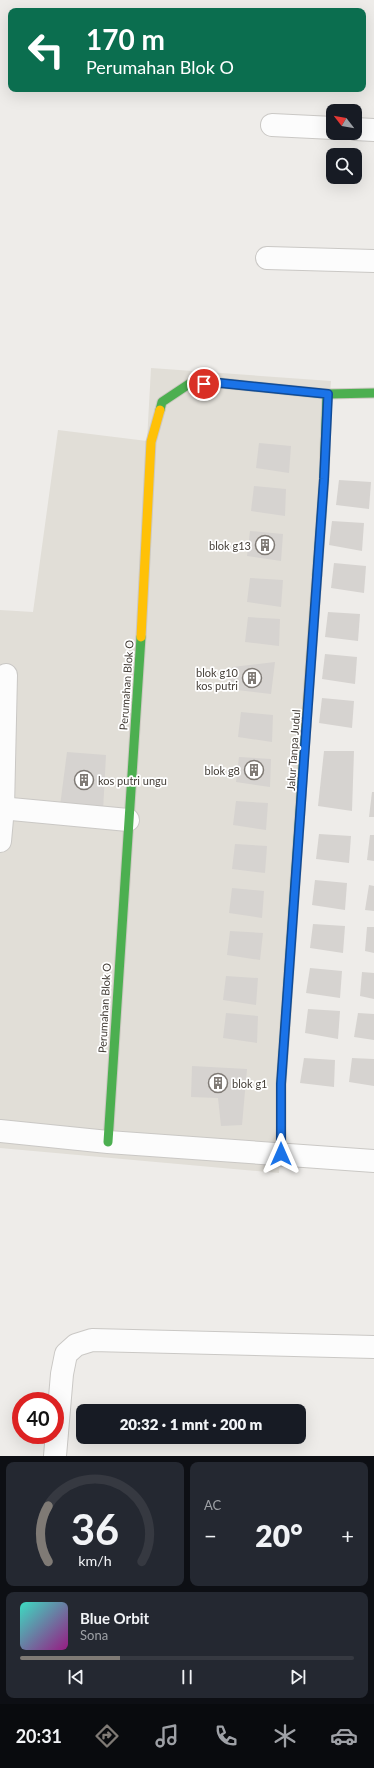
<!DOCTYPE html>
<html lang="id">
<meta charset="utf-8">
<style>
:root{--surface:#171b24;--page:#242831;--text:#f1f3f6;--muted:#9ea1a6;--line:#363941;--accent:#7f7a75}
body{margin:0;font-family:Lato,sans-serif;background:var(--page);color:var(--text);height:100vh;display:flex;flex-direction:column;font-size:15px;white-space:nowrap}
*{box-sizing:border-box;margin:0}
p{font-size:13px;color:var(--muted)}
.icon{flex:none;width:22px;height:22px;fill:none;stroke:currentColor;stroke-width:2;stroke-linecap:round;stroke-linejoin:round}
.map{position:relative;height:1456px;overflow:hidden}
.drawer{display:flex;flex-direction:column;gap:6px;padding:6px;background:#0d0f14;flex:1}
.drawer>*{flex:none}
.top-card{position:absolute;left:8px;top:8px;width:358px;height:84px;border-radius:8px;box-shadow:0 4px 16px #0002;background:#0b6e4f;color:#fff;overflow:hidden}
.needle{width:26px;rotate:301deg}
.fabs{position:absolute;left:326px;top:104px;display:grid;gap:8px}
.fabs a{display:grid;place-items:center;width:36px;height:36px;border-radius:8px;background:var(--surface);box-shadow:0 4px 16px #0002;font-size:20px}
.speed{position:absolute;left:12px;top:1392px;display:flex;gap:8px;font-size:20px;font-weight:700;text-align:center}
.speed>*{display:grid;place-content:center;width:52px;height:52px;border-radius:50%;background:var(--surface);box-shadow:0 4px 16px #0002;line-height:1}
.speed .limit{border:6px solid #d22;background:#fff;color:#111}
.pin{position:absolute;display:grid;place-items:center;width:34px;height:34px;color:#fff;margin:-17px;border:2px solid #fff;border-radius:50%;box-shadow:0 1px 4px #0007}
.me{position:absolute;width:44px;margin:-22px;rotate:0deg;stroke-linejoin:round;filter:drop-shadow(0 0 3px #0008)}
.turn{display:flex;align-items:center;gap:14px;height:84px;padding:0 12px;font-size:18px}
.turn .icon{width:52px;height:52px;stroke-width:2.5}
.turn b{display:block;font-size:28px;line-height:34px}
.big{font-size:30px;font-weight:800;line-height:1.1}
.drawer .card{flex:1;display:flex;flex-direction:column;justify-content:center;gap:6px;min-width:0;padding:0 14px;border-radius:8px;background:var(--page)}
.drawer .dial{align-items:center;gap:0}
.dial svg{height:104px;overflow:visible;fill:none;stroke:var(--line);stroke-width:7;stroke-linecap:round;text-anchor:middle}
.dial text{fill:var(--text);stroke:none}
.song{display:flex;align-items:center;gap:12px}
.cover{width:48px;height:48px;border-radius:6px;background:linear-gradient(135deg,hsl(170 70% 55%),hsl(310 70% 35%))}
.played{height:4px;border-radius:2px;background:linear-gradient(90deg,var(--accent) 30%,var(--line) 30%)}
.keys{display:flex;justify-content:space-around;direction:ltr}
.heat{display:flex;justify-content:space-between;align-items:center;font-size:22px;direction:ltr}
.drawer .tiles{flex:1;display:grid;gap:6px;grid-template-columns:1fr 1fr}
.card:last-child{grid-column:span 2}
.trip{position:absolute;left:76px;top:1404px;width:230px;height:40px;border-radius:8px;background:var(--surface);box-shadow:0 4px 16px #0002;font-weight:800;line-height:40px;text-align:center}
.dock{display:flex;height:64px;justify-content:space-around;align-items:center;background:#090b0e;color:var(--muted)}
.dock .icon{width:28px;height:28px}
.dock .selected{color:var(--accent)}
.dock b{font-size:18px;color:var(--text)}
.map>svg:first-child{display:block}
</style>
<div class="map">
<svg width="374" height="1456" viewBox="0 0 374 1456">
<rect width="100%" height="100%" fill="#eeece9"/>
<!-- residential -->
<polygon fill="#e1ded7" points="151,368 331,381 279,1173 0,1148 0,610 33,612 58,430 147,441"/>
<!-- building -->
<g fill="#d6d3d0">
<polygon points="259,443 291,446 289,473 256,468"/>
<polygon points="339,480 371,482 369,509 336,505"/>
<polygon points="254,486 286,489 285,516 251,511"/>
<polygon points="332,521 364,523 362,551 329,545"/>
<polygon points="250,531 283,534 281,561 247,556"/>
<polygon points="334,563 366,566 364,593 331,588"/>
<polygon points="250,578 283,580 281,607 247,602"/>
<polygon points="328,612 360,614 358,641 325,637"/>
<polygon points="248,617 280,619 279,646 245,642"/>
<polygon points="325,654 357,657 355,684 322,679"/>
<polygon points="275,662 271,694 229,689 232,667"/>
<polygon points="322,698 354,701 352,728 319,723"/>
<polygon points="241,712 273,715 272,742 238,737"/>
<polygon points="324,751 354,751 352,811 318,806"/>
<polygon points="67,752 106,755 103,811 60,806"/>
<polygon points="239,757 271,759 270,787 236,782"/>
<polygon points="372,792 374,792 374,817 369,817"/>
<polygon points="236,801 268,803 266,830 233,825"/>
<polygon points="319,834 351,836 349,863 316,859"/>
<polygon points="370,835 374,835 374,861 367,860"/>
<polygon points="235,844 267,846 265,873 232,869"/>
<polygon points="315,880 347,883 345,910 312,905"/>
<polygon points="369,885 374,886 374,911 365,910"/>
<polygon points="232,888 264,891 262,918 229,913"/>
<polygon points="313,924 345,926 343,953 310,948"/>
<polygon points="367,927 374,927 374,953 365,951"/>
<polygon points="230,931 263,933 260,960 227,955"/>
<polygon points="310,968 342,971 340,998 306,993"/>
<polygon points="362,972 374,973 374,999 360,996"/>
<polygon points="226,976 258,978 256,1005 223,1000"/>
<polygon points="308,1009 340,1011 338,1039 305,1033"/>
<polygon points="226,1013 258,1016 257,1043 223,1038"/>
<polygon points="358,1013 374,1014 374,1040 354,1037"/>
<polygon points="304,1058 335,1060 334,1087 300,1083"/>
<polygon points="352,1058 374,1059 374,1086 349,1082"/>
<polygon points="192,1066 247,1069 242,1125 221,1126 218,1098 191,1097"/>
</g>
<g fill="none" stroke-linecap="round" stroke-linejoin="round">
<!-- street casing -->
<g stroke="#cac8c5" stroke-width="24">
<g id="street">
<polyline points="272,125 333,128"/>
<polyline points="355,129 374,130"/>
<polyline points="267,258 374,261"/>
<polyline points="0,808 128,820"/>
<polyline points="0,841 3,808 6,675"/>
<polyline points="0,1131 108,1142 374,1161"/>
<polyline points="55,1456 62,1374 66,1354 76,1345 92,1340 374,1347"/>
</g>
</g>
<!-- fast casing -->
<g stroke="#ccc8c1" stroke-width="11">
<g id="fast">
<polyline points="160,410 162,402 189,384 220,383 327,394 374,393"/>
<polyline points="317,575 324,479 327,394"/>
<polyline points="108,1142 141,637"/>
<polyline points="281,1154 281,1084 306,726"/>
</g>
</g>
<!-- slow casing -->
<g stroke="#ccc8c1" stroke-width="11">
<g id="slow">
<polyline points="141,637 151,442 160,410"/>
<polyline points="306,726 317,575"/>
</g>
</g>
<!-- street -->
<use href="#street" stroke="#fcfcfc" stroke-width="22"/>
<!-- fast -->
<use href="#fast" stroke="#4caf50" stroke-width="9"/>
<!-- slow -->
<use href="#slow" stroke="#ffc107" stroke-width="9"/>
</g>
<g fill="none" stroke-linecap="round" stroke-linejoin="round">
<!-- route casing -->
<g stroke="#114b97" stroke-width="10">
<polyline id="route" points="204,384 220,383 328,394 324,479 281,1084 281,1154"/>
</g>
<!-- route -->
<use href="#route" stroke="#1a73e8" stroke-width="7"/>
</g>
<!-- icons -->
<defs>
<g id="building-ring" transform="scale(1)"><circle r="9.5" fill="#fff" stroke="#7f7a75" stroke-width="1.5"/><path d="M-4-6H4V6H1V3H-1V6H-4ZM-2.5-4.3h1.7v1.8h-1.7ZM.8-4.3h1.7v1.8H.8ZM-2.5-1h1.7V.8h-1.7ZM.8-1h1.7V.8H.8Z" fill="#7f7a75"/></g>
</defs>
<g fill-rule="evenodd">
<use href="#building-ring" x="265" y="545"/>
<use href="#building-ring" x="252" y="678"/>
<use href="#building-ring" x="254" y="770"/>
<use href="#building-ring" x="84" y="780"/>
<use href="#building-ring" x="218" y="1083"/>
</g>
<g text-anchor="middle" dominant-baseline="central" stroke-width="3.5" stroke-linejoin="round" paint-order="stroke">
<!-- poi labels -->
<g font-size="11" fill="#433d36" stroke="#fff" text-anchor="end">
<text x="251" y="545">blok g13</text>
<text x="238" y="672">blok g10<tspan x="238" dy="13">kos putri</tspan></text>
<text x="240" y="770">blok g8</text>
<text x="98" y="780" text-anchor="start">kos putri ungu</text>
<text x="232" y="1083" text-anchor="start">blok g1</text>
</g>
<!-- street labels -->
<g font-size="11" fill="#433d36" stroke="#fff">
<text transform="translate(126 685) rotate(-86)">Perumahan Blok O</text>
<text transform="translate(293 750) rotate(-86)">Jalur Tanpa Judul</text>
<text transform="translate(104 1008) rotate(-87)">Perumahan Blok O</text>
</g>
</g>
</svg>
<div class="fabs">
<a><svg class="needle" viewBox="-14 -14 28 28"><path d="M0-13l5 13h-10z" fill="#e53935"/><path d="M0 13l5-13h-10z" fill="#9ea1a6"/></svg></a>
<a><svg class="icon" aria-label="search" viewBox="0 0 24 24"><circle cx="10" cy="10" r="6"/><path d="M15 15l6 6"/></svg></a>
</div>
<div class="speed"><div class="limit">40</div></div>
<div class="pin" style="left:204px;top:384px;background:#d93025"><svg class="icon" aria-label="arrive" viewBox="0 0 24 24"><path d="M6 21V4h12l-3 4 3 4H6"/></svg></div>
<svg class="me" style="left:281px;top:1154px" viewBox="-20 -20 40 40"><path d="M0-17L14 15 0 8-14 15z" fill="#1a73e8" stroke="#fff" stroke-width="4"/></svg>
<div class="trip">20:32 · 1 mnt · 200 m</div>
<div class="top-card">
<div class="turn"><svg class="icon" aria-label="left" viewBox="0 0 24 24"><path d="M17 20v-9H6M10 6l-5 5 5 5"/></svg><div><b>170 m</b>Perumahan Blok O</div></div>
</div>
</div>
<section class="drawer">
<div class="tiles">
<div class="card dial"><svg viewBox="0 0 100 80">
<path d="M14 69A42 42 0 1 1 86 69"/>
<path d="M14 69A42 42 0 0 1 14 26" stroke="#7f7a75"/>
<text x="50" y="56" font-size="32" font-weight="700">36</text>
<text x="50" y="72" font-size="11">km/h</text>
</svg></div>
<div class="card"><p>AC</p>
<div class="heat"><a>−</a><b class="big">20°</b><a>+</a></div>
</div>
<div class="card">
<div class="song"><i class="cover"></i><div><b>Blue Orbit</b><p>Sona</p></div></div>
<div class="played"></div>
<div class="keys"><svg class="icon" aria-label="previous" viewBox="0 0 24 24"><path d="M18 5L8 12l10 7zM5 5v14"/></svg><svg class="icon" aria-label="pause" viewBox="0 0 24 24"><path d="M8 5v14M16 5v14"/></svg><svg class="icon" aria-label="next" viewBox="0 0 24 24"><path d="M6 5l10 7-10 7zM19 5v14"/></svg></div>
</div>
</div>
</section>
<nav class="dock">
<b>20:31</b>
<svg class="icon selected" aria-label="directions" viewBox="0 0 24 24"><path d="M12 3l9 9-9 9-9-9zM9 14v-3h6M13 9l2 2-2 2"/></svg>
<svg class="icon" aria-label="music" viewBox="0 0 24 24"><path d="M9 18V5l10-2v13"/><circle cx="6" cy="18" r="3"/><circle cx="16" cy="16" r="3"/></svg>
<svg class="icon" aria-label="phone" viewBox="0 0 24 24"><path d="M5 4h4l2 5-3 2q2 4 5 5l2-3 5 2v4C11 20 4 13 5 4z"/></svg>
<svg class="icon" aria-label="climate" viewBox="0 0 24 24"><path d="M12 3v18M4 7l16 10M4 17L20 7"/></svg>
<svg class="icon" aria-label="car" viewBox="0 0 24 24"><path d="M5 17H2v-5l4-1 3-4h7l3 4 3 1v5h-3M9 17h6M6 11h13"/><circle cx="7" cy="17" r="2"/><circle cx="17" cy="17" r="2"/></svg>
</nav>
